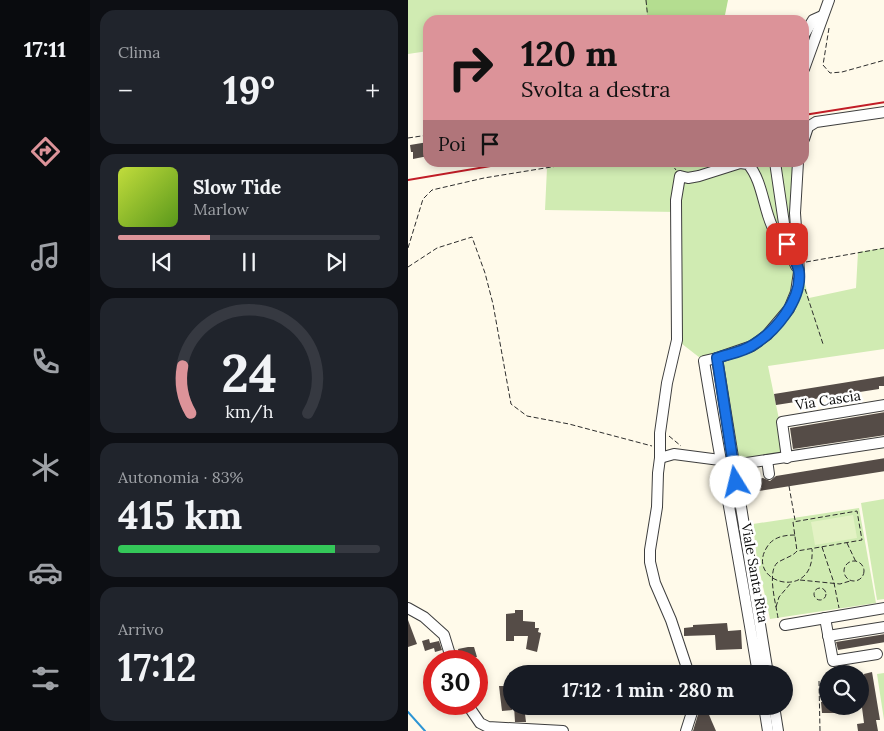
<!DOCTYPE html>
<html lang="it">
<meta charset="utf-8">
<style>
:root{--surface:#171b24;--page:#20242c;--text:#f1f3f6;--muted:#9ea1a6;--line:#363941;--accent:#dc9399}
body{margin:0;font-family:Lora,serif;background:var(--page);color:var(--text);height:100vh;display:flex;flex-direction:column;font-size:19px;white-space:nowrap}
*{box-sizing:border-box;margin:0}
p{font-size:16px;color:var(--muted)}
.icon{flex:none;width:28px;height:28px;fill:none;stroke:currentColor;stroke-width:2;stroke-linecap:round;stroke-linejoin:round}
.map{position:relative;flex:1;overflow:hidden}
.side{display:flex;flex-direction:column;gap:10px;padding:10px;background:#0d0f14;width:318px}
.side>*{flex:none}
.banner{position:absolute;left:15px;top:15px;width:386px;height:152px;border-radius:15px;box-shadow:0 2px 8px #0003;background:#dc9399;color:#111;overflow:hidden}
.fabs{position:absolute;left:411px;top:665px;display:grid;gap:10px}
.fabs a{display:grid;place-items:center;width:50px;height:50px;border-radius:50%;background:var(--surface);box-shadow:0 2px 8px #0003;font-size:25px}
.speed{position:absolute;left:15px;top:650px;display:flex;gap:10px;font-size:25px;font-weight:700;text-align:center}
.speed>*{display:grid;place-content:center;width:65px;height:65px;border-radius:50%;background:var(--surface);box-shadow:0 2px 8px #0003;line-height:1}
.speed .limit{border:8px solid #d22;background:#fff;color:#111}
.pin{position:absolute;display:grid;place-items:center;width:42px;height:42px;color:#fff;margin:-21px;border-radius:10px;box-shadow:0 2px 8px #0006}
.me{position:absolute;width:55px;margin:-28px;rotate:351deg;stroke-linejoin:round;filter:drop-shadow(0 0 4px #0008)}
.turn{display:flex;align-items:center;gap:18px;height:105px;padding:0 15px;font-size:22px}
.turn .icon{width:65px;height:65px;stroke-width:2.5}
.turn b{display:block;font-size:35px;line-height:42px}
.then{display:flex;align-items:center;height:48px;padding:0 15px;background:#0003;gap:10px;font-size:19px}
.big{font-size:38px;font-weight:700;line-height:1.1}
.side .widget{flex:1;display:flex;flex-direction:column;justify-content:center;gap:8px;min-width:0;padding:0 18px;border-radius:15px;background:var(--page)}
.side .dial{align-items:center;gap:0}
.dial svg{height:130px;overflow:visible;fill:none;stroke:var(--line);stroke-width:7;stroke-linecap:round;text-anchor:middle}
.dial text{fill:var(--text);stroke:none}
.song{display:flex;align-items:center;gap:15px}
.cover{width:60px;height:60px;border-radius:8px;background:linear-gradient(135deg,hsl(70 70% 55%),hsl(90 70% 35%))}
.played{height:5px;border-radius:2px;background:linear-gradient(90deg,var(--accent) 35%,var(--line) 35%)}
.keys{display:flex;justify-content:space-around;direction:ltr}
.heat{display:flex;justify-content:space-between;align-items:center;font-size:28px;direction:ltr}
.charge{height:8px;border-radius:4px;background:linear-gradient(90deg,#34c759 83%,var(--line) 0)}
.trip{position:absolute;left:95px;top:665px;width:290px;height:50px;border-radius:25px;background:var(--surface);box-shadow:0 2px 8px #0003;font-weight:700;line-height:50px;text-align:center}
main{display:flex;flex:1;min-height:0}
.tabs{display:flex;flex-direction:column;width:90px;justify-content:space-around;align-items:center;background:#090b0e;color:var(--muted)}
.tabs .icon{width:35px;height:35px}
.tabs .selected{color:var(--accent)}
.tabs b{font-size:22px;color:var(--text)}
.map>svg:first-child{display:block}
</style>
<main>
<nav class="tabs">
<b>17:11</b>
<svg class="icon selected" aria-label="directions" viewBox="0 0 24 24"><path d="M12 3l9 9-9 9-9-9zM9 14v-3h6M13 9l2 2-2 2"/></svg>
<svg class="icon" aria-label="music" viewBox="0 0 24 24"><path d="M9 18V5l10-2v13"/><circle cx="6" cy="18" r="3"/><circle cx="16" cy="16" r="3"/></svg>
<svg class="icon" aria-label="phone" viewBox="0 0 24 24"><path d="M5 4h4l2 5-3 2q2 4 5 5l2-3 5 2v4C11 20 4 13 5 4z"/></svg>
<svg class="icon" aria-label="climate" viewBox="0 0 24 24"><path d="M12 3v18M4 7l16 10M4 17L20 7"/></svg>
<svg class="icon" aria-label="car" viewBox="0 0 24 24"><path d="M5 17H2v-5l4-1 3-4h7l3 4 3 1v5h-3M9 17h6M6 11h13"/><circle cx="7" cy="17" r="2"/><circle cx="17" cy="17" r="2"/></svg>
<svg class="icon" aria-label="filters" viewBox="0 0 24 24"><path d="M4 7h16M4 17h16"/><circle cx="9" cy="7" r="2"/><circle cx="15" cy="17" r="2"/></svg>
</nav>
<section class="side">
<div class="widget"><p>Clima</p>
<div class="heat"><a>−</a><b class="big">19°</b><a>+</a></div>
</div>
<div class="widget">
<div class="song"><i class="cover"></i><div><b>Slow Tide</b><p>Marlow</p></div></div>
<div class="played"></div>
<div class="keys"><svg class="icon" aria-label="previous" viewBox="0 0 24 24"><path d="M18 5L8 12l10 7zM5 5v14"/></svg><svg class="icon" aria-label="pause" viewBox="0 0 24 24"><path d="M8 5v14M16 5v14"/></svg><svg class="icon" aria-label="next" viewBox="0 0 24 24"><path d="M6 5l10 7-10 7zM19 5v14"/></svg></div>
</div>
<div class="widget dial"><svg viewBox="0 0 100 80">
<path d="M14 69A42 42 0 1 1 86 69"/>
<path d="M14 69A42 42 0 0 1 9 40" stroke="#dc9399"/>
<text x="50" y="56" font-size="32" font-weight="700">24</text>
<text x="50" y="72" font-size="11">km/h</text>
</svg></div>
<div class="widget"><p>Autonomia · 83%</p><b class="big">415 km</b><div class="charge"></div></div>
<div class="widget"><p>Arrivo</p><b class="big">17:12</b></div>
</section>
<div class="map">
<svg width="477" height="731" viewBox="0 0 477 731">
<rect width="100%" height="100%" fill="#fffaea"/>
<!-- green -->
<g fill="#d0ebb2">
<polygon points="0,0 237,0 240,20 20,20 20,51 0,54"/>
<polygon points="172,162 390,163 391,263 401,298 448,288 450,252 476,248 476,349 360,366 379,458 325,465 309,359 296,361 269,340 269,212 137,210 139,168"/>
<polygon points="476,499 476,599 469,600 453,503"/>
<polygon points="451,508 468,603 362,619 349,559 345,524"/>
<polygon points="476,673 477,673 476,720 469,674"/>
</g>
<!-- forest -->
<polygon fill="#b4dd90" points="237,0 320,0 316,20 240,20"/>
<!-- pitch -->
<polygon fill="#e3f2c4" points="445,515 449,538 407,545 403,522"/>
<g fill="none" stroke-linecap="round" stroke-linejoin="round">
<!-- stream -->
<polyline stroke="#2e95d4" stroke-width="2" points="0,712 17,731"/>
</g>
<!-- building -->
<g fill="#554c47">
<polygon points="20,142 20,156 5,159 5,152 3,152 2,145"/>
<polygon points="477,376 477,386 471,386 471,389 368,405 366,394"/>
<polygon points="477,412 477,435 385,449 382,428"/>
<polygon points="477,458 477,471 351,491 349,479 355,478 362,481 368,476"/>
<polygon points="107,610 115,610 115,621 127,622 127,628 131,628 130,632 133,633 129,652 118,649 120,636 106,636 106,641 98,641 98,614 107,613"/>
<polygon points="0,620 9,644 0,647"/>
<polygon points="319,623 320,631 333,630 334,649 308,650 307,635 276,636 276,628 285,627 285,625"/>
<polygon points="477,634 477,642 430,650 428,642"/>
<polygon points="21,639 22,643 31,641 34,650 27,652 26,648 17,651 14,641"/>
<polygon points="60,647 66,647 69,657 52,661 50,649"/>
<polygon points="464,672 472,720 468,720 470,731 450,731 449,724 456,723 453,700 459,699 456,674"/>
<polygon points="91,686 104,686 104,710 94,711"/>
<polygon points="420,701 420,706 427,706 427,713 414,713 413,702"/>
<polygon points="106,706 116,706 118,722 107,722"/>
<polygon points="292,708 298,708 308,731 285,731"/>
</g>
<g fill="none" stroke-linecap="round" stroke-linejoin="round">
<!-- minor casing -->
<g stroke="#3e3e3e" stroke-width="12">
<g id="minor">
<polyline points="396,35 405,20 414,16"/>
<polyline points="396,69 421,0"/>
<polyline points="396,139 400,127 408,122 477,112"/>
<polyline points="367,162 379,244 388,266"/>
<polyline points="309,358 344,346 359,335 381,309 388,292 391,272 387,213 390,162"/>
<polyline points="252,458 266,454 312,460"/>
<polyline points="379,458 374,422 477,405"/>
<polyline points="359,460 361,474"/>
<polyline points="319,466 477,442"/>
<polyline points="0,608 16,617 36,635 44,661"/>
<polyline points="417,618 425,661 469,654"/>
<polyline points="377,625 477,608"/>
<polyline points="420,636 477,627"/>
<path d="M281 674 263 620 247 583 242 562V550L249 507 250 473 252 458V433L259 383 269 340 268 200 272 176 280 178 291 176 332 163 340 164C354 180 355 206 364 226 367 232 374 238 379 244"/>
<path d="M350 674C333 569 313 466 296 361L309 358 360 674"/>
<polyline points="59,704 72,723 80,727 155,731"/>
<polyline points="356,706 360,731"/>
<polyline points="366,706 370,731"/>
<polyline points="278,731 286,706"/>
</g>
</g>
<!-- path -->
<g stroke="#2d2d2d" stroke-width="1" stroke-dasharray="5 2.5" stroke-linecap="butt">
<polyline points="238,0 240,20"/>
<polyline points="421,28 415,65 422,73 434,72 477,60"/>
<polyline points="0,138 20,135"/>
<polyline points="262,162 268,170"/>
<polyline points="0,248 15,199 24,190 76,178 174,162"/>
<polyline points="398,262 477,248"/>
<polyline points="0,267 29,248 64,237 77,273 85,304 103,404 119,416 161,424 244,446"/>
<polyline points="397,289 415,344"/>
<polyline points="261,436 273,446"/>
<polyline points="381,486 387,520"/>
<path d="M387 535C376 535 365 537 359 547 336 583 408 603 404 549"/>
<polyline points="439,543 448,562"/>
<polyline points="414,547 426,583 431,608"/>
<circle cx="446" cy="571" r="10"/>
<polyline points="392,580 432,584 442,581"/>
<circle cx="412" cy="594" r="6"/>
<polyline points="368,607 371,597 383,583"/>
<path d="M370 618C368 604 359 573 369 563 376 558 384 557 389 551L454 540 449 511 385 522 389 551"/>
<polyline points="411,681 412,731"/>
</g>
<!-- minor -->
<use href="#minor" stroke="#fff" stroke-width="10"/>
<!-- rail -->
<g stroke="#c21d27" stroke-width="2">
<polyline points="396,115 477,102"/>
<polyline points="0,180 106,162"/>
</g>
</g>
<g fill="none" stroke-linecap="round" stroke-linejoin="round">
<!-- route casing -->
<g stroke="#114b97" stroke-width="12">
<path id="route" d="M328 482 309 358C320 354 335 352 345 345 367 332 394 300 391 272 390 263 382 252 379 244"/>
</g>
<!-- route -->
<use href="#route" stroke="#1a73e8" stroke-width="9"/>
</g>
<g text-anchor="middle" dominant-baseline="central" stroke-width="5" stroke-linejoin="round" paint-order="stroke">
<!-- street labels -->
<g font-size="14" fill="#0b0b0b" stroke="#fff">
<text transform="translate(420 400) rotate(-9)">Via Cascia</text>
<text transform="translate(347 573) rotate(80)">Viale Santa Rita</text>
</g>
</g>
</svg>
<div class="fabs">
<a><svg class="icon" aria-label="search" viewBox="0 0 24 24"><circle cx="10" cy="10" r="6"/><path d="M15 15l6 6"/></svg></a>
</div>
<div class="speed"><div class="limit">30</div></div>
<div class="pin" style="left:379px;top:244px;background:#d93025"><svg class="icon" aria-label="arrive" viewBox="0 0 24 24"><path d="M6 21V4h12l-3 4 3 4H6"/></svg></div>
<svg class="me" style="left:328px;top:482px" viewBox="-20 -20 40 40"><circle r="19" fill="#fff"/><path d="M0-13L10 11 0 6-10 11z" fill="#1a73e8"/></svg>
<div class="trip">17:12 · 1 min · 280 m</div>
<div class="banner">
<div class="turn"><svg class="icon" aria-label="right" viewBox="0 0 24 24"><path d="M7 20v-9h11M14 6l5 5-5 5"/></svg><div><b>120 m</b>Svolta a destra</div></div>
<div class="then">Poi<svg class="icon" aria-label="arrive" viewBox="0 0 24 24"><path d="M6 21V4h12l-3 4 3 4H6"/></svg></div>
</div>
</div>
</main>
